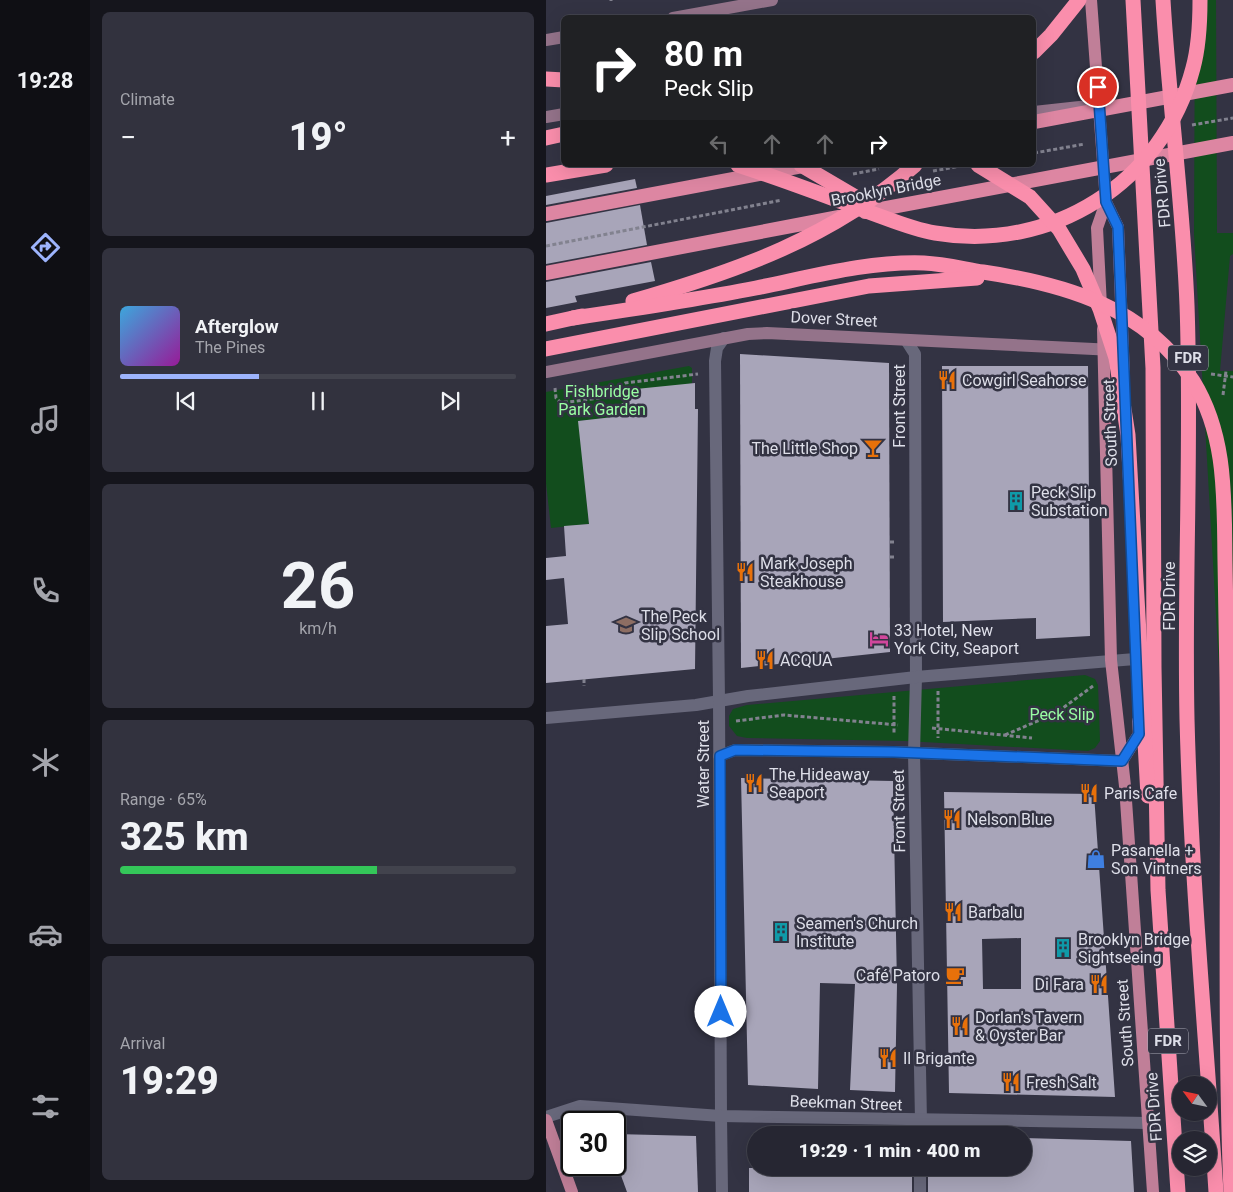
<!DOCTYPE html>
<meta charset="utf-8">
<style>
:root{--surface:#262632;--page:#32323e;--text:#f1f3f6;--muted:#a4a5ac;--line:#42434d;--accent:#9db4fd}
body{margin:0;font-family:Roboto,sans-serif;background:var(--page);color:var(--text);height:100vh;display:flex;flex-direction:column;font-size:19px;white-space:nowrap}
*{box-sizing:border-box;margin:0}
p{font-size:16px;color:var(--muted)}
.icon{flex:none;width:28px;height:28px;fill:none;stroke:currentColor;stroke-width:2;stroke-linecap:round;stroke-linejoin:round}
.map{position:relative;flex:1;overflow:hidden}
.sheet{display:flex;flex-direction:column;gap:12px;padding:12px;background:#15151c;width:456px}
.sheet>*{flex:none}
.banner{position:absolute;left:15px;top:15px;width:475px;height:152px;border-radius:8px;box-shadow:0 5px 20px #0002,0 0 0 1px var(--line);background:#202124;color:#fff;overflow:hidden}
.needle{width:32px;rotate:303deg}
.controls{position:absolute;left:626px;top:1076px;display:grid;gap:10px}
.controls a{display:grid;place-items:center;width:45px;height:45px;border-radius:50%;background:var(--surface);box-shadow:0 5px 20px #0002,0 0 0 1px var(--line);font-size:25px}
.speed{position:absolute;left:15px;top:1111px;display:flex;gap:10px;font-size:25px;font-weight:700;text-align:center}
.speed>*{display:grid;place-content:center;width:65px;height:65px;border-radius:50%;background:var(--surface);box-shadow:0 5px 20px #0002,0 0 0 1px var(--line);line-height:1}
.speed .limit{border:2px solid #111;border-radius:8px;background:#fff;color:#111}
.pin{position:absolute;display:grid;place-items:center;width:42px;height:42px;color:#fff;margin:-21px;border:2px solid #fff;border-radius:50%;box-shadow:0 1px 5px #0007}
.me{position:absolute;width:55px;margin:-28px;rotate:0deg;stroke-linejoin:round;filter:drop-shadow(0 0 4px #0008)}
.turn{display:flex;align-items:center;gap:18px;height:105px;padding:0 20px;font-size:22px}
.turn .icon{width:65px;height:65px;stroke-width:2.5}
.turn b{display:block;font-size:35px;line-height:42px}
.lanes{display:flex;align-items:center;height:48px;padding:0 20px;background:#0003;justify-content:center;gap:25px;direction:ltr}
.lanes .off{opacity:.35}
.big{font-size:38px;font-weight:800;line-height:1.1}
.sheet .tile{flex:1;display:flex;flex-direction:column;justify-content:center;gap:8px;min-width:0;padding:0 18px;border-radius:8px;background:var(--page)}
.sheet .dial{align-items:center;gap:0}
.dial b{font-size:65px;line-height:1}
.song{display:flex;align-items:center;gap:15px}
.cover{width:60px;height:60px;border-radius:8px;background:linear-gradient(135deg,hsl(200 70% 55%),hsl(300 70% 35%))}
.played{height:5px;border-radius:2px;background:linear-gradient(90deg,var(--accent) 35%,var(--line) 35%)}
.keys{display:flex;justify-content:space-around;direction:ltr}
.heat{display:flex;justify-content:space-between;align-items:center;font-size:28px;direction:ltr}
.charge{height:8px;border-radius:4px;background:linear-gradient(90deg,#34c759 65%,var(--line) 0)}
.trip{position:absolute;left:201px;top:1126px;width:285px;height:50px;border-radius:25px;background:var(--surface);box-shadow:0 5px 20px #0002,0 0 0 1px var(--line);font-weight:800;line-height:50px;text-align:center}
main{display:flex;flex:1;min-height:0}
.menu{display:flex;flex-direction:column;width:90px;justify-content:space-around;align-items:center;background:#0f0f14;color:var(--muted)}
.menu .icon{width:35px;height:35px}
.menu .current{color:var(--accent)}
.menu b{font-size:22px;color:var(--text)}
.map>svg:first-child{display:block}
</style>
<main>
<nav class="menu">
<b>19:28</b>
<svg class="icon current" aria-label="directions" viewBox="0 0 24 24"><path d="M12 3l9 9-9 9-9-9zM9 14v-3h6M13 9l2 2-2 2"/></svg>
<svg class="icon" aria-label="music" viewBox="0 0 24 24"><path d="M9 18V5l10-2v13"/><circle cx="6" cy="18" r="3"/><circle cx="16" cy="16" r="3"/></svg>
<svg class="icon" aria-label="phone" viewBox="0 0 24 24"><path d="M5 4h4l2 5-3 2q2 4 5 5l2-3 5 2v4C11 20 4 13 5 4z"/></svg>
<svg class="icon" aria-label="climate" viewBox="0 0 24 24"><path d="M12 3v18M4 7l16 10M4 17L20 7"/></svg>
<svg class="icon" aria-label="car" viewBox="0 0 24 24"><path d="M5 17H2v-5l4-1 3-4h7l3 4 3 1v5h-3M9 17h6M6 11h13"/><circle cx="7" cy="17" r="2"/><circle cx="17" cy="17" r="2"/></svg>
<svg class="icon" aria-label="filters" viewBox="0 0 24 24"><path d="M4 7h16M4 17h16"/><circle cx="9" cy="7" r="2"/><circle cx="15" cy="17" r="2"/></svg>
</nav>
<section class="sheet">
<div class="tile"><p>Climate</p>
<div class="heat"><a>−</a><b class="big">19°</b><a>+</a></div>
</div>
<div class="tile">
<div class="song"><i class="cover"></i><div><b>Afterglow</b><p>The Pines</p></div></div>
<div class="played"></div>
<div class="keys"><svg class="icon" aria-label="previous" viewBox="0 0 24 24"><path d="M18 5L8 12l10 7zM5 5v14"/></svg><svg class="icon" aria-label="pause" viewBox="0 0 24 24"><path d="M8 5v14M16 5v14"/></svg><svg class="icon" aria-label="next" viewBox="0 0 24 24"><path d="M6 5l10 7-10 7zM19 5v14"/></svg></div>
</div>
<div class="tile dial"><b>26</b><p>km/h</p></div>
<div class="tile"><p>Range · 65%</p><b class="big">325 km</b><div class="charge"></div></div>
<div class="tile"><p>Arrival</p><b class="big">19:29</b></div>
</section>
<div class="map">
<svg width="687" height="1192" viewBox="0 0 687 1192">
<rect width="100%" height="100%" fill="#333343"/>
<!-- green -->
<g fill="#124d1d">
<polygon points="649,0 670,0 671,233 687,233 687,823 682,823 648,234"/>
<polygon points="143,366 146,368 146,383 78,402 76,416 33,421 43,524 5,528 0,483 0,392"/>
<polygon points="539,675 549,679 552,685 554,741 549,748 542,751 359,741 201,738 191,736 183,726 183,716 187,709 201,705"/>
</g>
<!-- pier -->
<polygon fill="#333343" points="687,254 687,371 674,371 684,256"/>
<!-- building -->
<g fill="#a8a5b9" fill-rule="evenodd">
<polygon points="89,179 91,188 0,205 0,196"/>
<polygon points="94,205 101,245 0,264 0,223"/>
<polygon points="105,262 109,281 29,296 31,302 0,308 0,282"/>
<polygon points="194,354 343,363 344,652 195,668"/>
<polygon points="396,366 542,366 544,636 490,639 490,618 397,622"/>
<polygon points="149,383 149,409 152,409 149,669 0,683 0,626 22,624 18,578 0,580 0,558 20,556 18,526 43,524 32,421 76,416 75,404 81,401 80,390"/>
<polygon points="195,778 347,781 351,985 349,1092 304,1090 309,984 274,983 272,1089 202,1085"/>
<path d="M398 792 548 794 569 1097 403 1093ZM475 938V989H437L436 939Z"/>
<polygon points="69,1134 150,1136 152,1192 81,1192 69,1159"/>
<polygon points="478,1138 585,1141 588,1192 382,1192 382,1168 478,1168"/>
<rect x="203" y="1168" width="163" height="24"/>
</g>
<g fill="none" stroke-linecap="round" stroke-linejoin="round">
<!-- path -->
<g stroke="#82828f" stroke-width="3" stroke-dasharray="4 2.5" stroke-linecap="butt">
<polyline points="65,0 65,1"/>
<polyline points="646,125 687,118"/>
<polyline points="488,153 539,144"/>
<polyline points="387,171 415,166"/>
<polyline points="307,174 333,169"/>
<polyline points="0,246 236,200"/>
<polyline points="665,374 687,377"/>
<polyline points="9,388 10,398 14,402 23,402 53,398 79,383 152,374"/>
<polyline points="677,395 680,371"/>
<polyline points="344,542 348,542"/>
<polyline points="344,557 348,557"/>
<polyline points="38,679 38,686"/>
<polyline points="392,691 392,738"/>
<polyline points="348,696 348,735"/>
<polyline points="190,721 238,715 352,725"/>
<polyline points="386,728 486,738"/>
<polyline points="459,735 510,713 547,686"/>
</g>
<!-- pedestrian -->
<g stroke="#68687b" stroke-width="12">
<polyline points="368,753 370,677"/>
<polyline points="175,1116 176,1192"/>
<polyline points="374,1135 375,1121"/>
<polyline points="374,1168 374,1192"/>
</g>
<!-- minor -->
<g stroke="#68687b" stroke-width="12">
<polyline points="360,340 369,354 370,677"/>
<polyline points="0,718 150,705 202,696 370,677 589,659"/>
<polyline points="368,753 375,1121"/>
<polyline points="173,756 189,750 348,752 576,761"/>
<polyline points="175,1116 173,700 169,361 171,348 178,338"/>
<polyline points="0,1117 34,1106 175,1116 602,1123"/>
</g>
<!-- secondary -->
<g stroke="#94738a" stroke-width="12">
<polyline points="127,18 226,0"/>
<polyline points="0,40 18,37"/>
<polyline points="488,112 552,105"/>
<polyline points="0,117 18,114"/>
<polyline points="0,372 202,334 221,333 568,350"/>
</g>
<!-- primary -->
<g stroke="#c07f98" stroke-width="12">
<polyline points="545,0 560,202 551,228 555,306"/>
<polyline points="560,202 572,227 578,376"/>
<polyline points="557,329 565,660 579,786 607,1192"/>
<polyline points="576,761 593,734 592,721"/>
<polyline points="0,1120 26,1192"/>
</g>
<!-- trunk -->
<g stroke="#dd86a2" stroke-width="14">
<polyline points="488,122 687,85"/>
<polyline points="319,212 687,143"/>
<polyline points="0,214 262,165"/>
<polyline points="0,273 293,217"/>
</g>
<!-- motorway -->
<g stroke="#fa8eac" stroke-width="15">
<polyline points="587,0 607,368 608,667 612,890 632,1192"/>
<path d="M617 0C623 102 637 203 641 305 646 443 638 581 641 719 645 877 660 1035 670 1192"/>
<polyline points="488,52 505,35 533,0"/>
<polyline points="0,79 18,80"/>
<polyline points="0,138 18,134"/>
<path d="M192 165C235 179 278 195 320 211 343 219 365 229 389 233 505 253 617 183 647 68 653 46 654 23 654 0"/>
<polyline points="255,165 318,202"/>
<polyline points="432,165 484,197 513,229 537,269 554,309 570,358 582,435 602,796"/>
<polyline points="0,175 60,165"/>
<path d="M87 301C191 271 286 238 369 165"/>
<path d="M27 318C88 309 149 300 210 288 265 277 322 261 378 263 398 264 418 269 437 272 519 284 599 307 647 381 681 436 678 499 679 561 680 601 680 640 681 680 683 851 678 1021 685 1192"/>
<polyline points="0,324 36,316"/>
<polyline points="0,349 323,286 431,278"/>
</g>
</g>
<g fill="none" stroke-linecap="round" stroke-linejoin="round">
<!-- route casing -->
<g stroke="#114b97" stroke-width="12">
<polyline id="route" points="175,1012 174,756 189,750 265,751 348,752 576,761 593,734 572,227 560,202 552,87"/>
</g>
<!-- route -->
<use href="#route" stroke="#1a73e8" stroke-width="9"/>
</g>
<!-- icons -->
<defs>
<g id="restaurant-bare" transform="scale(1.5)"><path d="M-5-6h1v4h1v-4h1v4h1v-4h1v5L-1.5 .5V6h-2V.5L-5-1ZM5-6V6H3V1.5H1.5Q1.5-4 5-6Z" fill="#e8710a" stroke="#333343" stroke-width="2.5" paint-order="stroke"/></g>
<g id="bar-bare" transform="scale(1.5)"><path d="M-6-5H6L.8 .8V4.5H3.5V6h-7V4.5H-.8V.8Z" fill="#e8710a" stroke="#333343" stroke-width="2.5" paint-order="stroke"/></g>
<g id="building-bare" transform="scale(1.5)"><path d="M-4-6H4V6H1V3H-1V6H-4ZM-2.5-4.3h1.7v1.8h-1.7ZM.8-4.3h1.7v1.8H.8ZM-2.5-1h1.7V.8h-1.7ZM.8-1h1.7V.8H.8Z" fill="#0f9aa8" stroke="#333343" stroke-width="2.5" paint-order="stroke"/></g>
<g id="school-bare" transform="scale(1.5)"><path d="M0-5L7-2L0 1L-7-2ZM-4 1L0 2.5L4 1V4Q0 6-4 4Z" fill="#8d6e63" stroke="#333343" stroke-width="2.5" paint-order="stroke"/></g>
<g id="hotel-bare" transform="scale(1.5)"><path d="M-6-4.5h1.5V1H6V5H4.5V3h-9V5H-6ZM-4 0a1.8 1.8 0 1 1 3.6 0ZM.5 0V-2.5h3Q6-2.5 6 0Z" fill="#d1479c" stroke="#333343" stroke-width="2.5" paint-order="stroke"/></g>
<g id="shop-bare" transform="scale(1.5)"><path d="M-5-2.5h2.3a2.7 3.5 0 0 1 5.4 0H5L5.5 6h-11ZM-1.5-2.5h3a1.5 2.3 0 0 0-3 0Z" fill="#3f7fe0" stroke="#333343" stroke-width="2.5" paint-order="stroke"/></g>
<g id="cafe-bare" transform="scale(1.5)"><path d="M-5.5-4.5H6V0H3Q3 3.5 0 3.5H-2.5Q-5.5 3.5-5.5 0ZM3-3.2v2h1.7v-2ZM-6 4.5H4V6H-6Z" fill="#e8710a" stroke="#333343" stroke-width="2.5" paint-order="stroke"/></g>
</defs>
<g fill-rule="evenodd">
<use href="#restaurant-bare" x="401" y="380"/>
<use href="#bar-bare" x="327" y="448"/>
<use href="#building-bare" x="470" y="501"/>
<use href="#restaurant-bare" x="199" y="572"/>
<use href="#school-bare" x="80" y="625"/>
<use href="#hotel-bare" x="333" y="639"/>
<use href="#restaurant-bare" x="219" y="660"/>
<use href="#restaurant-bare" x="208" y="783"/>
<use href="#restaurant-bare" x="543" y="793"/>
<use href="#restaurant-bare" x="406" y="819"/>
<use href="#shop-bare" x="550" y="859"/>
<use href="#restaurant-bare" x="407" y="912"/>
<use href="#building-bare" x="235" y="932"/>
<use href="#building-bare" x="517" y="948"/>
<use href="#cafe-bare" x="409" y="975"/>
<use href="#restaurant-bare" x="553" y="984"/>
<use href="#restaurant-bare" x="414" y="1026"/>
<use href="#restaurant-bare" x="342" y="1058"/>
<use href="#restaurant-bare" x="465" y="1082"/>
</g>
<g text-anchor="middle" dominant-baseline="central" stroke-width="5" stroke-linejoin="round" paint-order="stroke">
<!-- shield labels -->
<g fill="#333343" stroke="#ababb7" stroke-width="1">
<rect x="622" y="345.5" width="40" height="25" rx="4"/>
<rect x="602" y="1028.5" width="40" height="25" rx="4"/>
</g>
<g font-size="15" font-weight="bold" fill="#dedfe9">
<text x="642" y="358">FDR</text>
<text x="622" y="1041">FDR</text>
</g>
<!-- street labels -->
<g font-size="16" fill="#dedfe9" stroke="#333343">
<text transform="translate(340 190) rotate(-11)">Brooklyn Bridge</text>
<text transform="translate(616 193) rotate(-95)">FDR Drive</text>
<text transform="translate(288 319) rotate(3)">Dover Street</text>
<text transform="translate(353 406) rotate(-90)">Front Street</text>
<text transform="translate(564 423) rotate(-92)">South Street</text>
<text transform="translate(623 596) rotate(-90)">FDR Drive</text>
<text transform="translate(157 764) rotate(-90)">Water Street</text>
<text transform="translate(353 811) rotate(-91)">Front Street</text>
<text transform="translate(579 1023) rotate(-94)">South Street</text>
<text transform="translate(300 1103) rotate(2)">Beekman Street</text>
<text transform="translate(608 1107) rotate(-94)">FDR Drive</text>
</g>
<!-- poi labels -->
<g font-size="16" fill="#dedfe9" stroke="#333343" text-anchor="start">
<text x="416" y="380">Cowgirl Seahorse</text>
<text x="312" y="448" text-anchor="end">The Little Shop</text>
<text x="485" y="492">Peck Slip<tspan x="485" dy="18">Substation</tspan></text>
<text x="214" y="563">Mark Joseph<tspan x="214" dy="18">Steakhouse</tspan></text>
<text x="95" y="616">The Peck<tspan x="95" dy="18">Slip School</tspan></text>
<text x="348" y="630">33 Hotel, New<tspan x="348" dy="18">York City, Seaport</tspan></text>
<text x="234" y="660">ACQUA</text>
<text x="223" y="774">The Hideaway<tspan x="223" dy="18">Seaport</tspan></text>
<text x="558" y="793">Paris Cafe</text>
<text x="421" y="819">Nelson Blue</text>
<text x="565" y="850">Pasanella +<tspan x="565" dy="18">Son Vintners</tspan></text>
<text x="422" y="912">Barbalu</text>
<text x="250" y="923">Seamen's Church<tspan x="250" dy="18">Institute</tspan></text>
<text x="532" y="939">Brooklyn Bridge<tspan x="532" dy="18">Sightseeing</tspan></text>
<text x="394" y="975" text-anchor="end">Café Patoro</text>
<text x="538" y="984" text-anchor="end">Di Fara</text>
<text x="429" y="1017">Dorlan's Tavern<tspan x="429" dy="18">&amp; Oyster Bar</tspan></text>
<text x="357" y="1058">Il Brigante</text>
<text x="480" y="1082">Fresh Salt</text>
</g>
<!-- park labels -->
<g font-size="16" fill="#99fea3" stroke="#333343">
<text x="56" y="391">Fishbridge<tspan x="56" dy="18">Park Garden</tspan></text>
<text x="516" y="714">Peck Slip</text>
</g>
</g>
</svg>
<div class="controls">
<a><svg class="needle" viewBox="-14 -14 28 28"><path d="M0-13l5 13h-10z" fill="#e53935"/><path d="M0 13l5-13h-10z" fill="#a4a5ac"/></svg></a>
<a><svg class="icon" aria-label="layers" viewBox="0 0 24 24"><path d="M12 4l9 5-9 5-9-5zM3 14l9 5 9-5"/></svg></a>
</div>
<div class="speed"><div class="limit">30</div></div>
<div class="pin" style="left:552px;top:87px;background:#d93025"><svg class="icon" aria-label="arrive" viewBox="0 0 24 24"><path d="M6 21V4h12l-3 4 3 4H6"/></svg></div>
<svg class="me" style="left:175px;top:1012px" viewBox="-20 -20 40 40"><circle r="19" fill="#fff"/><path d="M0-13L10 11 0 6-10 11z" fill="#1a73e8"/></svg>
<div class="trip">19:29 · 1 min · 400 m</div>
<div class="banner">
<div class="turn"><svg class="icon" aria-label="right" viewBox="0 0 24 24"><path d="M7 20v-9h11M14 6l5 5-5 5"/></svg><div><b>80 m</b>Peck Slip</div></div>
<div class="lanes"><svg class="icon off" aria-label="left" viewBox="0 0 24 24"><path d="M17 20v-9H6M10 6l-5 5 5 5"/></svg><svg class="icon off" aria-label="ahead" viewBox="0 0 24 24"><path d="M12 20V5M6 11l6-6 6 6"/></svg><svg class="icon off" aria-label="ahead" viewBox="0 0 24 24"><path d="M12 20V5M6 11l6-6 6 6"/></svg><svg class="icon" aria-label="right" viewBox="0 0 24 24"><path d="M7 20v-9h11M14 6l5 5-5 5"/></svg></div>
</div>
</div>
</main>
